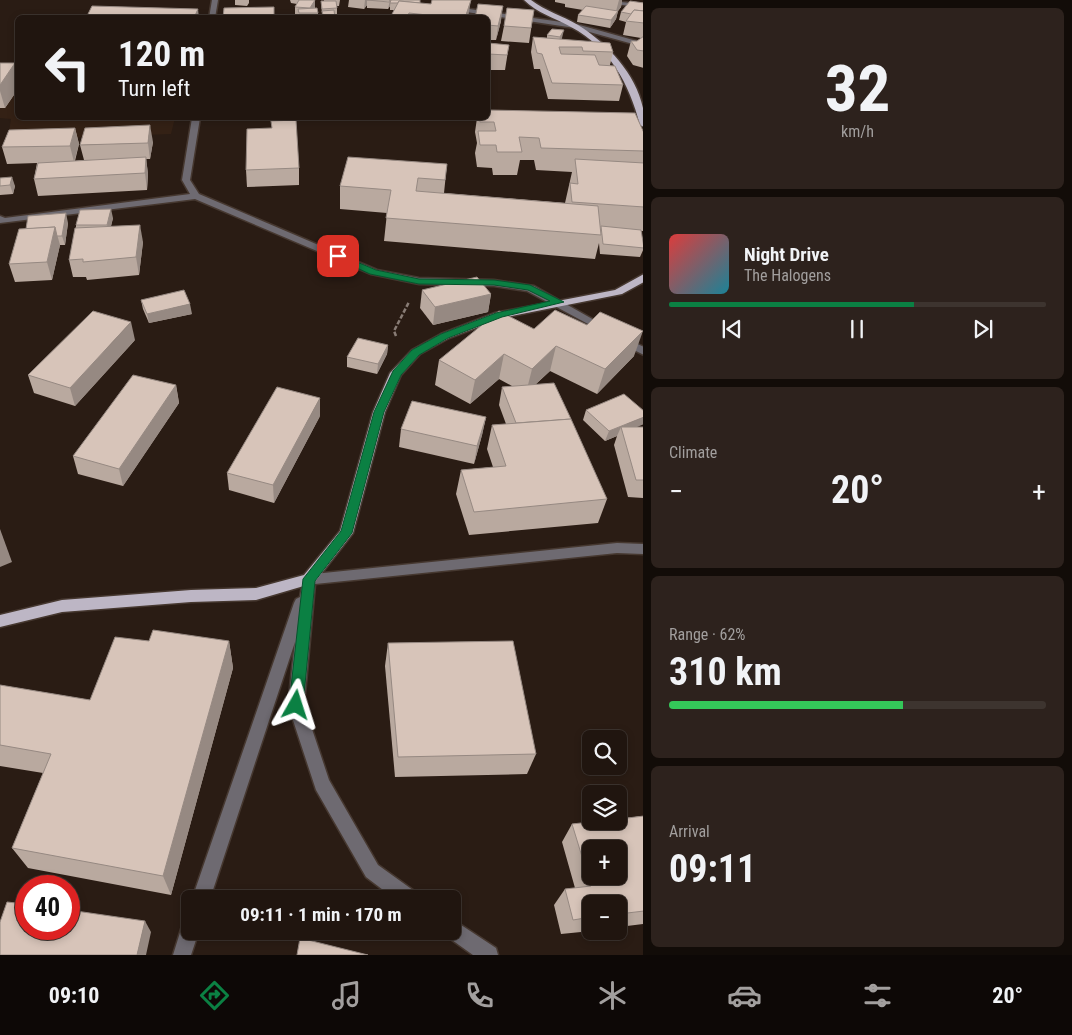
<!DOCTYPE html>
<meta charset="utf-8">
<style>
:root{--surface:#20150f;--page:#2d221d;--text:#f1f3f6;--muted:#a29f9e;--line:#3d342f;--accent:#0b8043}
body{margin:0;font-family:"Roboto Condensed",sans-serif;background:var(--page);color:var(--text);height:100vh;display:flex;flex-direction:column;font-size:19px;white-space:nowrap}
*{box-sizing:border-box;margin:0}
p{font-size:16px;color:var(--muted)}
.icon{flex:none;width:28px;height:28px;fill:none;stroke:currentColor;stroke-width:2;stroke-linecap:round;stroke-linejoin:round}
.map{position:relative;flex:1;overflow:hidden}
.sheet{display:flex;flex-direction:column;gap:8px;padding:8px;background:#120c08;width:429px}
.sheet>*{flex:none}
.top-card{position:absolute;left:15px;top:15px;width:475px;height:105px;border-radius:8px;box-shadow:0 2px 8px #0003,0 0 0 1px var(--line);background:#20150f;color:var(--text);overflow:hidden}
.tools{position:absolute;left:582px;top:730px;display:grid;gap:10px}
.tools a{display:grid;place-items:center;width:45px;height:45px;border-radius:8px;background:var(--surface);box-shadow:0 2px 8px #0003,0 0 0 1px var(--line);font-size:25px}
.speed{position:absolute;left:15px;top:875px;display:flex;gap:10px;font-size:25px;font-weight:700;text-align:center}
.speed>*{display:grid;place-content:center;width:65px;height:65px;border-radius:50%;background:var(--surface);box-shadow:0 2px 8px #0003,0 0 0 1px var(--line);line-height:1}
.speed .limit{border:8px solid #d22;background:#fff;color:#111}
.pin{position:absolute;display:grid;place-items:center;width:42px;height:42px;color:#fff;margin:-21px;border-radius:10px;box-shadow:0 2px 8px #0006}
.me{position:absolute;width:55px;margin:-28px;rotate:6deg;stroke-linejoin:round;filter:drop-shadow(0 0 4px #0008)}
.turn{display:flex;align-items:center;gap:18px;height:105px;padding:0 20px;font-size:22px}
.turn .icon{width:65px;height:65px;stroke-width:2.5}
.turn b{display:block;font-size:35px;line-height:42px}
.big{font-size:38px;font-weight:700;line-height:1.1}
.sheet .card{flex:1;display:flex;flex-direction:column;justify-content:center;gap:8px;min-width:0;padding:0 18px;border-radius:8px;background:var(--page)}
.sheet .dial{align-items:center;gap:0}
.dial b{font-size:65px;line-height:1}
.song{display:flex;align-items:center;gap:15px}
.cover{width:60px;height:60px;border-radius:8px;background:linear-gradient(135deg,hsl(0 70% 55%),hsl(190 70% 35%))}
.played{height:5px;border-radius:2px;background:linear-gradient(90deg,var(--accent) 65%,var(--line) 65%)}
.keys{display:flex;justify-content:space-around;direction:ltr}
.heat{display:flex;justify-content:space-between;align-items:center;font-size:28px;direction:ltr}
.charge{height:8px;border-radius:4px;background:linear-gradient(90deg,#34c759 62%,var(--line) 0)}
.trip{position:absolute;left:181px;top:890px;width:280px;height:50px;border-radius:8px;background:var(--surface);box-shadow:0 2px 8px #0003,0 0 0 1px var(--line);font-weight:700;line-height:50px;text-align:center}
.menu{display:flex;height:80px;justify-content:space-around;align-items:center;background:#0d0806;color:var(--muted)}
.menu .icon{width:35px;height:35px}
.menu .on{color:var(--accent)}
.menu b{font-size:22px;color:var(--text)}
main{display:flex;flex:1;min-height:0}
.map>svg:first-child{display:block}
</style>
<main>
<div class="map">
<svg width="644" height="955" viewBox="0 0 644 955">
<rect width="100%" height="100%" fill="#2a1c14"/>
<!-- built -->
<polygon fill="#342115" points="17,65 18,118 175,118 171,134 8,140 11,119 0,118 0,76"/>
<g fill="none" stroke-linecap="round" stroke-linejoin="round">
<!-- minor casing -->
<g stroke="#463830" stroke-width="3">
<g id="minor">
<polygon points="212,0 218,0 215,18 209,18"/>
<polygon points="598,0 644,4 644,8 601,2"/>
<polygon points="455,7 576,24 644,43 644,47 575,28 453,10"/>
<polygon points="192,118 200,118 190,180 199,194 377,270 419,278 494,280 534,286 610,329 605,332 601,331 527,291 494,286 419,284 371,274 195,199 0,223 0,216 5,218 190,194 182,180"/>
<polygon points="622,337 644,347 644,355 618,342 617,340"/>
<polygon points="617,543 644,544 644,554 617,553 315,584 304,705 329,780 378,865 417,893 420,899 395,899 366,877 316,790 288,705 295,642 210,899 192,899 294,603 296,599 300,597 304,575"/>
<polygon points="452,919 496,948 498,955 473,955 445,935 444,931 452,931"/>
<polygon points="190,921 190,931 199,931 191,955 173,955 183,923"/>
</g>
</g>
<!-- major casing -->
<g stroke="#463830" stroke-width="3">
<g id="major">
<path d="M524 0H531C545 11 563 16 578 25 607 43 636 74 643 108 644 114 644 121 644 127L640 125C629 83 610 48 571 27 555 18 537 13 524 0Z"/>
<polygon points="644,274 644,282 622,294 502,318 449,338 420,354 401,375 385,412 353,533 314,583 256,600 191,602 62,612 0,627 0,615 62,600 191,590 256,588 304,575 340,531 373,412 390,373 412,350 441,334 495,313 615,290"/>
</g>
</g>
<!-- path -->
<polyline stroke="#887c75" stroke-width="2.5" stroke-dasharray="4.5 2" stroke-linecap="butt" points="396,336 394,331 409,302"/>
<!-- minor -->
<use href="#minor" fill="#6e6a71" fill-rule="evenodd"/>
<!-- major -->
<use href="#major" fill="#bdb6c5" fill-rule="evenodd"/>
</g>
<!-- wall -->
<g fill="#b9a99f">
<polygon points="235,0 249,0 249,3 247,6 235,5"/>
<polygon points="290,0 315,0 315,8 318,13 318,15 322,15 321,1 324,1 324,0 340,0 339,6 337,6 337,16 335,16 335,18 299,18 298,14 295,14 295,7 297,4 291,3"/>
<polygon points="349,0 391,0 420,3 469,14 468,18 391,18 394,10 390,10 390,6 388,9 367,8 367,5 364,9 348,7"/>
<polygon points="555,0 622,0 621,7 618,11 616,19 610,28 577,22 578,15 583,10 565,7 565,4 555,2"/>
<polygon points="644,3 644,68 633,65 627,56 631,41 637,41 641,38 623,35 626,22 619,20 621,12"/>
<polygon points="534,10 529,43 501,41 504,26"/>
<polygon points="488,18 501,21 496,40 488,40"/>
<polygon points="552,29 562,38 561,39 613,52 610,65 623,85 619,101 548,99 540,69 534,69 531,52 533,37 547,38 547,35"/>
<polygon points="488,43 509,45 505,70 488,70"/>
<polygon points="18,60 18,89 5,108 0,108 0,63 15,63"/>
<polygon points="477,118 488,118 644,133 644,231 641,231 644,248 640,257 600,254 599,243 595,259 384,241 387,213 340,209 340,186 447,164 444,193 565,203 572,172 536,170 534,160 520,160 517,175 493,175 492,168 477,167 475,153 477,143 475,132"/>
<polygon points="75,128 79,144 75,161 84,160 80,145 153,142 150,159 146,159 148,174 147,190 38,196 34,179 37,163 7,164 2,147"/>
<polygon points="272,128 299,168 299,185 247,187 246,170"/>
<polygon points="0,178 15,186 13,194 0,195"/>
<polygon points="113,218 111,226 143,242 139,275 87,280 86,277 73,277 69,260 76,228 76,225"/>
<polygon points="68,223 65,245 60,245 52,280 15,282 9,264 26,229"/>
<polygon points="422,290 491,294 488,312 433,325 420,308"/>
<polygon points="141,300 192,314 149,323 143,309"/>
<polygon points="534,329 634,356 597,394 550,371 536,384 607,499 598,523 469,535 456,494 461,470 493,467 487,449 492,425 506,424 499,405 502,387 512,386 499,379 470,404 435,385 439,360"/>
<polygon points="135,340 75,406 34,393 28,375"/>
<polygon points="388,345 387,354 377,374 347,367 347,357"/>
<polygon points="176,385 179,403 123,486 78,474 73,456"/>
<polygon points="586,410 637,427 644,427 644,498 628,497 614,445 617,436 605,441 583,420"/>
<polygon points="320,416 274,503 229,490 227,473"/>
<polygon points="486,417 482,435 474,464 399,447 401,429"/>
<polygon points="149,641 229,641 233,668 171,895 28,868 12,848 43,773 0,766 0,685 90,700"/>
<polygon points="388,643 536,754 527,774 395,777 385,666"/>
<polygon points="644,816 644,924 619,927 619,904 591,904 591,931 561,934 554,905 565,889 575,888 562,842 572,824"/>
</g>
<!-- shaded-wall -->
<g fill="#968982">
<polygon points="315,0 315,7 312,13 310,13 310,8"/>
<polygon points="365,0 369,0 367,0 367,5 364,9"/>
<polygon points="390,0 391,0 390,6 388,9"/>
<polygon points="471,0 468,18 465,18"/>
<polygon points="619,0 622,0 621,7 615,15"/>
<polygon points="503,6 501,21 496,40 498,26"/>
<polygon points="198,9 199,18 194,18"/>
<polygon points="618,11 616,19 610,28 611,20"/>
<polygon points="564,30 562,38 558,45 560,37"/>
<polygon points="15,63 18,74 18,89 5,108 0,91 0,85"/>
<polygon points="150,125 153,142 150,159 148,143"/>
<polygon points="75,128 79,144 74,162 70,146"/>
<polygon points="146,157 148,174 147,190 145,173"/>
<polygon points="12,177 15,186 13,194 10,185"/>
<polygon points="111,209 113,218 109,234 107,225"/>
<polygon points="66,213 68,223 65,245 62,236"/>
<polygon points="140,225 143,242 139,275 136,257"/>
<polygon points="55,227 60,245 52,280 47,262"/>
<polygon points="491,294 488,312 433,325 435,307"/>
<polygon points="190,304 192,314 149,323 147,314"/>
<polygon points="131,322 135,340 75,406 70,388"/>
<polygon points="643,331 634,356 597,394 605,369"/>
<polygon points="388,345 387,354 377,374 378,364"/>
<polygon points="556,346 550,371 526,393 532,369"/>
<polygon points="504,354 499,379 470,404 475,380"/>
<polygon points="176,385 179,403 123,486 119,469"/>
<polygon points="320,398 320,416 274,503 273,485"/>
<polygon points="486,417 482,435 474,464 477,446"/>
<polygon points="644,417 644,424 623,433 621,427 617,436 605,441 609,431"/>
<polygon points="0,529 12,562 0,567"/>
<polygon points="229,641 233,668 171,895 163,876"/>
<polygon points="145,921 151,932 146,955 137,955"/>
</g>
<!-- building -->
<g fill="#d7c4b9" stroke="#968982" fill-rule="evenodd">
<polygon points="299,0 315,0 310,8 295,7"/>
<polygon points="367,0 390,0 389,2"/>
<polygon points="391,0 420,0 420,3 399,1 398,3 390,3"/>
<polygon points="432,0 471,0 465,18 454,18 409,13 407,17 391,16 399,1 431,4"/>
<polygon points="321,1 336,1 337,8 322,9"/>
<polygon points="630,1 644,3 644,11 634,10 631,14 621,12"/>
<polygon points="478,4 503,6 498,26 488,25 488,18 475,18"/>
<polygon points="92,6 198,9 194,18 86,18"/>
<polygon points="586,6 618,11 611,20 578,15"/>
<polygon points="274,7 274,18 223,18 224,8"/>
<polygon points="317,8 318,13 299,13 298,9"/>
<polygon points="507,8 534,10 531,28 504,26"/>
<polygon points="334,10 335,18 302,18 302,16 323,15 322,11"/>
<polygon points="634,10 644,11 644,23 626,21"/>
<rect x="344" y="16" width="21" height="2"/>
<polygon points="552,29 564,30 560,37 547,35"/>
<polygon points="644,36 644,51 637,50 631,41 637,41"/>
<polygon points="533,37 610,43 613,52 583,51 582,47 559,47 561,54 595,55 599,65 615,66 623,85 552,83 542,54 537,53"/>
<polygon points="488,43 509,45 507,55 488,54"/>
<polygon points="0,63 15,63 0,85"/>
<polygon points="488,110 635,113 644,133 644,151 541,148 539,138 519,137 522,152 497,152 496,145 480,145 478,131 496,131 494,122 480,122 479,118 488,118"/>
<polygon points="296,120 299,168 246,170 247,129 272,128 271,121"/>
<polygon points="150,125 148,143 80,145 85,128"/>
<polygon points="75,128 70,146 2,147 9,130"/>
<polygon points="146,157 145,173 34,179 38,163"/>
<polygon points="348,157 447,164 445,180 418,178 416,191 598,206 601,235 386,218 391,190 340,186"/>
<polygon points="575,159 644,163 644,207 572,202 570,183 578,184"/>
<polygon points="12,177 10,185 0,186 0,178"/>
<polygon points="111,209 107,225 76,225 80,210"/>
<polygon points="66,213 62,236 57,236 55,227 26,229 28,216"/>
<polygon points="140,225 136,257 83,262 83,259 69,260 75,228"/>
<polygon points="601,226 641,230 644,248 603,244"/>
<polygon points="55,227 47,262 9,264 19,229"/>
<polygon points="477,277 491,294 435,307 422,290"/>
<polygon points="184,290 190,304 147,314 141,300"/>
<polygon points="555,310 587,325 600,312 643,331 605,369 556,346 532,369 504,354 475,380 439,360 499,311 534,329"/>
<polygon points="93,311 131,322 70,388 28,375"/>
<polygon points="358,338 388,345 378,364 347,357"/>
<polygon points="133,375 176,385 119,469 73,456"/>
<polygon points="554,383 571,419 516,423 502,387"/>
<polygon points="277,387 320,398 273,485 227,473"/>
<polygon points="624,394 644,411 644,417 609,431 586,410"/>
<polygon points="412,401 486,417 477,446 401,429"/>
<polygon points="571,419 607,499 474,512 461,470 506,466 492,425"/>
<polygon points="621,427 644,427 644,480 636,480"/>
<polygon points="153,630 229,641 163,876 12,848 51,754 0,745 0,685 90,700 115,637 149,641"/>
<polygon points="513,641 536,754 398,757 388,643"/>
<path d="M644 816V911L619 914V904H591V917L573 920 565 889 591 886 572 824 599 821H619V819ZM591 849H619V876H591Z"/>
<polygon points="7,902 26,904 26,929 69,929 69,910 145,921 137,955 0,955 0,922"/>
<polygon points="300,938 368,955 297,955"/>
</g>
<!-- route -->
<polygon fill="#0b8043" stroke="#07532c" points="338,254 376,270 419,279 494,280 530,285 564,302 502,317 448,338 419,355 401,375 384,412 352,533 315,581 303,705 301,709 296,711 291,709 289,705 303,579 341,531 374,412 393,371 412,350 441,334 496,313 550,301 528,290 494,285 419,284 370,274 335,258 335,255"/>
</svg>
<div class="tools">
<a><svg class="icon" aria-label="search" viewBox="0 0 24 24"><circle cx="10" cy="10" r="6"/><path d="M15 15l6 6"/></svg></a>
<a><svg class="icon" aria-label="layers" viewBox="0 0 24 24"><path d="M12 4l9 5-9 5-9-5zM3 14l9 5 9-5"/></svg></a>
<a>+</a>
<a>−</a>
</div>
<div class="speed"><div class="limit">40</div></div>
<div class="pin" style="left:338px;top:256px;background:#d93025"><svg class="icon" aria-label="arrive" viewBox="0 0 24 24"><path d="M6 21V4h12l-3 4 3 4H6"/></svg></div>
<svg class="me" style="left:296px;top:705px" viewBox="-20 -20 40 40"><path d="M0-17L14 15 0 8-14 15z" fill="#0b8043" stroke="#fff" stroke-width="4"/></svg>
<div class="trip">09:11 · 1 min · 170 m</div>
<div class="top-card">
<div class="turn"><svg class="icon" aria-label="left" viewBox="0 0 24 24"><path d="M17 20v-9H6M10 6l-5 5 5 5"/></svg><div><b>120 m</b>Turn left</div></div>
</div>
</div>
<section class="sheet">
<div class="card dial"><b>32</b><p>km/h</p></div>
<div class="card">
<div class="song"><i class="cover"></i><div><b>Night Drive</b><p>The Halogens</p></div></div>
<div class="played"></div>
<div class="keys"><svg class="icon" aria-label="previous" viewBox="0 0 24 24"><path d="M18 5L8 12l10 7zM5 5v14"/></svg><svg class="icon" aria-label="pause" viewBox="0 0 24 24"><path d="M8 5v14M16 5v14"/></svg><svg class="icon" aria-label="next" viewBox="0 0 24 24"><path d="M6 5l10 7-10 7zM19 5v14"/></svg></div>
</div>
<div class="card"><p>Climate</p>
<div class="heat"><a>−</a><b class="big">20°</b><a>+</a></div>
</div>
<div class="card"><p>Range · 62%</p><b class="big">310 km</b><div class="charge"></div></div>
<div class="card"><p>Arrival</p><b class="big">09:11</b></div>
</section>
</main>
<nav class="menu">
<b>09:10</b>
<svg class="icon on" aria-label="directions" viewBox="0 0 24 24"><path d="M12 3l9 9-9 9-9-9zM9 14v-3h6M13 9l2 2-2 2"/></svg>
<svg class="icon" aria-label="music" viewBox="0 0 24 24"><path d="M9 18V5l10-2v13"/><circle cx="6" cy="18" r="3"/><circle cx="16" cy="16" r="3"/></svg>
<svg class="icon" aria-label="phone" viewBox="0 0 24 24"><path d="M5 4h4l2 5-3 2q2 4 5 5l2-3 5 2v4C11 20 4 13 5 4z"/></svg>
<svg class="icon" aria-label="climate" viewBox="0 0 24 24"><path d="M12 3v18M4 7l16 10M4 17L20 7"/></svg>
<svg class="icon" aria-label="car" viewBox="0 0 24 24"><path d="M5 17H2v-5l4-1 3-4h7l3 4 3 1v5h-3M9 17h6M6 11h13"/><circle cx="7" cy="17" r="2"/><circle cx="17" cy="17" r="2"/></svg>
<svg class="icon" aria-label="filters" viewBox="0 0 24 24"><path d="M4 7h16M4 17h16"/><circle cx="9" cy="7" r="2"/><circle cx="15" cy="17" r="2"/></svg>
<b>20°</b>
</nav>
